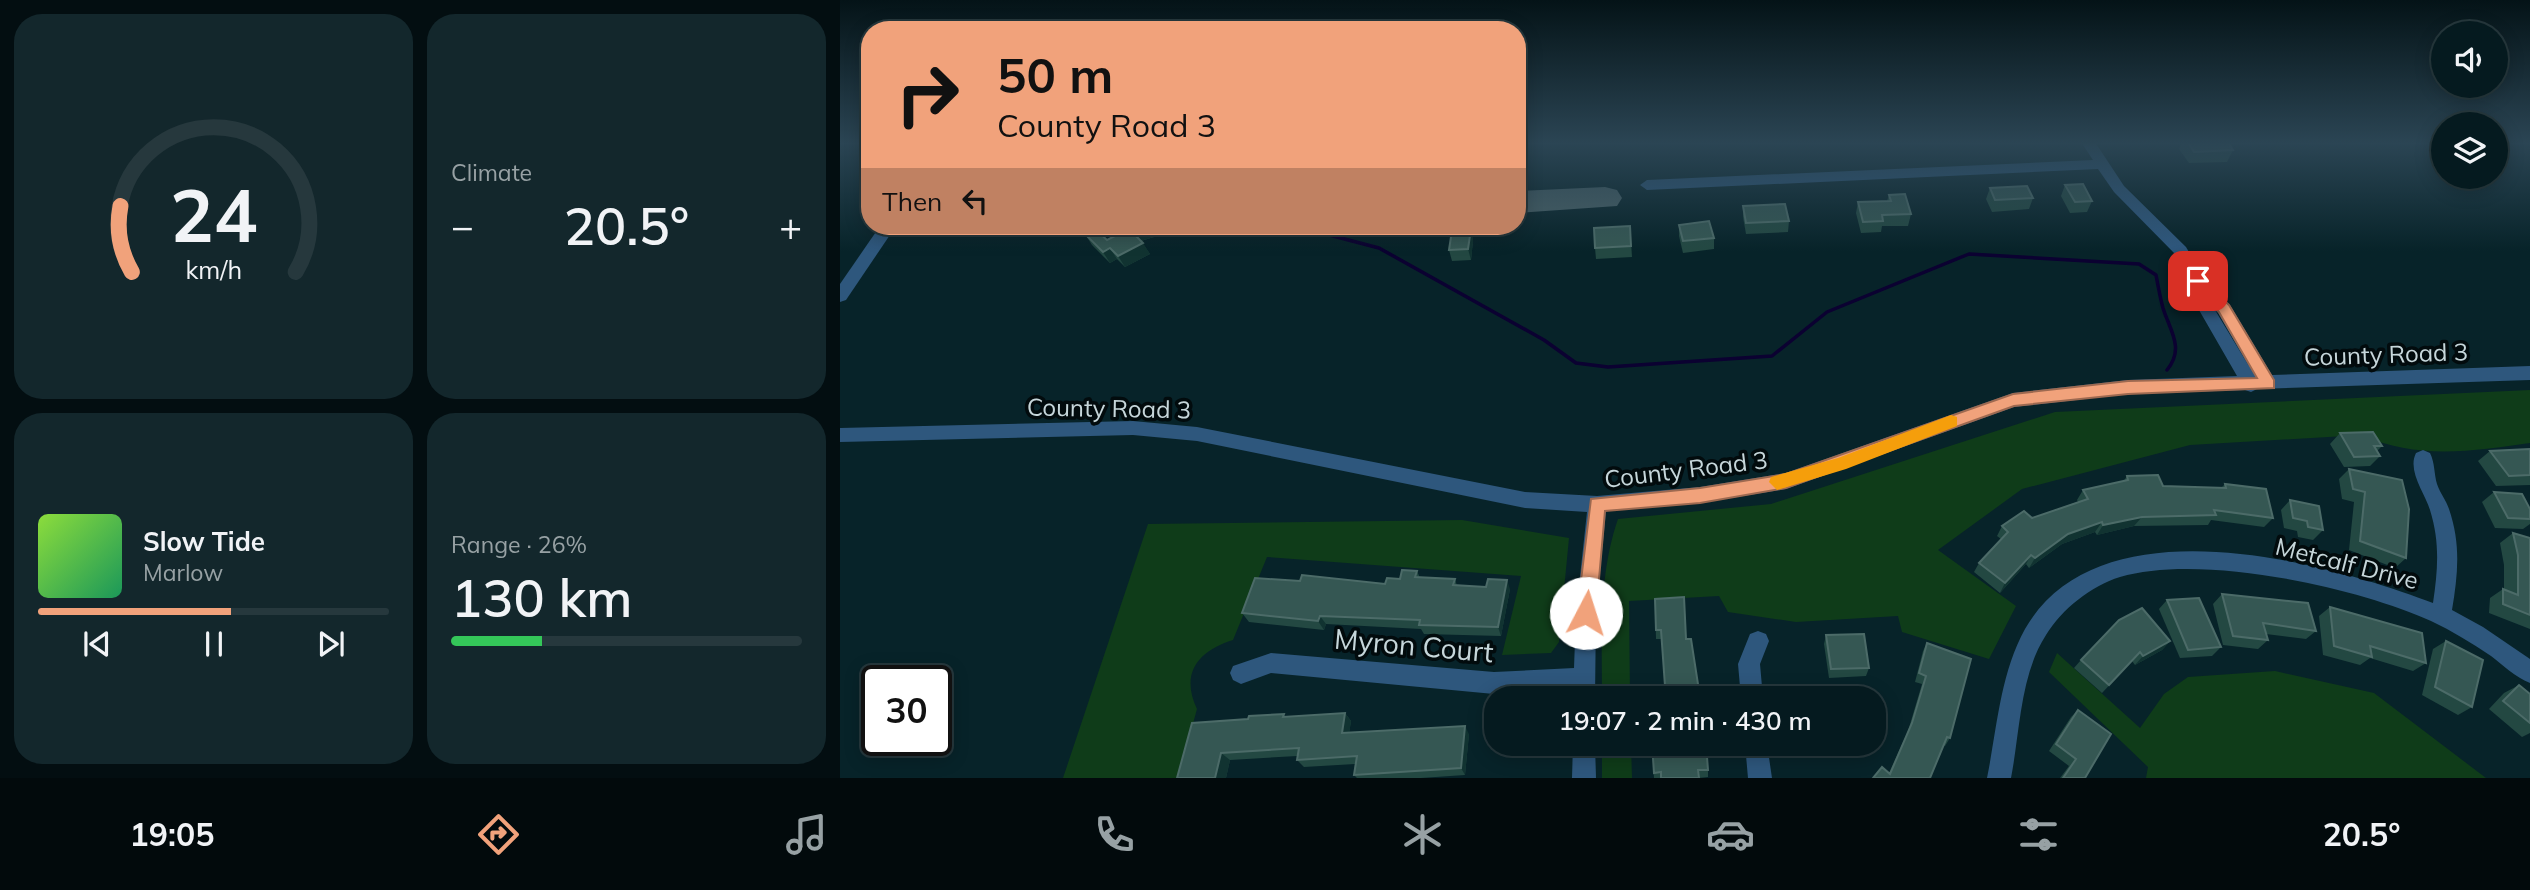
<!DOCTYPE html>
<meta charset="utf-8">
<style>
:root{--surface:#051a1f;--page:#13272c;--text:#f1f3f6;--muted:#97a1a4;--line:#26383d;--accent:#f1a27b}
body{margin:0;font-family:Mulish,sans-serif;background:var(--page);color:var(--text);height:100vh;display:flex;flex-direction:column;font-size:26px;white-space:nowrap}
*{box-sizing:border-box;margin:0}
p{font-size:23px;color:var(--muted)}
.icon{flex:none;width:38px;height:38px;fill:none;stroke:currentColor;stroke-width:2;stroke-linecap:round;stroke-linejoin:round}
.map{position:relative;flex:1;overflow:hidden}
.details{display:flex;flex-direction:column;gap:14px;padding:14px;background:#030e11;width:840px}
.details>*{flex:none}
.guide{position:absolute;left:21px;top:21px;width:665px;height:214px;border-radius:28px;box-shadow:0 4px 18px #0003,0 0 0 2px var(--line);background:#f1a27b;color:#111;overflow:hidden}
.buttons{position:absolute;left:1591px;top:21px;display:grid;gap:14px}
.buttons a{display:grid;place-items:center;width:77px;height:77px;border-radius:50%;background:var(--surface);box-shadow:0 4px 18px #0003,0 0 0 2px var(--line);font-size:35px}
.speed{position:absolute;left:21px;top:665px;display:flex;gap:14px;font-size:35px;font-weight:700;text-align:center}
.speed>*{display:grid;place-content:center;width:91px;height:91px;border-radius:50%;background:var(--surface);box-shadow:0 4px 18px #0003,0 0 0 2px var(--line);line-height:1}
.speed .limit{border:4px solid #111;border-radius:10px;background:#fff;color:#111}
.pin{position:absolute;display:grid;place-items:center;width:60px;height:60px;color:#fff;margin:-30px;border-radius:14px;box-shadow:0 4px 10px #0006}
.me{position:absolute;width:77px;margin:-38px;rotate:5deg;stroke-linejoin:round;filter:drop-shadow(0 0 5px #0008)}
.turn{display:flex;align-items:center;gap:24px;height:147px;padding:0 21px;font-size:32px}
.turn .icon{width:91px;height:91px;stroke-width:2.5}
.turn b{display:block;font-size:49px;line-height:60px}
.then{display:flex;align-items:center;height:66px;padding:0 21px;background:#0003;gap:14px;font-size:26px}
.big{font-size:52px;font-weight:600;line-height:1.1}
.details .widget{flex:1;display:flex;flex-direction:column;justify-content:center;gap:10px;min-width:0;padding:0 24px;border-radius:28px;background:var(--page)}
.details .dial{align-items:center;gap:0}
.dial svg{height:182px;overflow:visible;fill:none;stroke:var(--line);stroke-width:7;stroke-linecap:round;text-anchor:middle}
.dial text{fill:var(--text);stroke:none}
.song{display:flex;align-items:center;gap:21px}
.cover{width:84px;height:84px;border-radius:10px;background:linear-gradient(135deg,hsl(90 70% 55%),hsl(150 70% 35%))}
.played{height:7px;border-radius:4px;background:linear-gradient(90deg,var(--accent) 55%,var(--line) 55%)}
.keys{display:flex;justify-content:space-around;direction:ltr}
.heat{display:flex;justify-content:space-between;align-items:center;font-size:38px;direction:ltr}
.charge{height:10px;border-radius:5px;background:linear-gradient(90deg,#34c759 26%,var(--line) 0)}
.details .tiles{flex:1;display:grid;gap:14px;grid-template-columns:repeat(2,1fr)}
.trip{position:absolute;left:644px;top:686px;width:402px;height:70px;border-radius:28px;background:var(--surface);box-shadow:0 4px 18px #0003,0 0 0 2px var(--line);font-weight:600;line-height:70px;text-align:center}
.tabs{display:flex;height:112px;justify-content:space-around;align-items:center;background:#020a0c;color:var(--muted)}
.tabs .icon{width:49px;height:49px}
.tabs .on{color:var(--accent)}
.tabs b{font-size:32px;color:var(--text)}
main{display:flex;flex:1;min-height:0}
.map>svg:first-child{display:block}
</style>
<main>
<section class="details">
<div class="tiles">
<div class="widget dial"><svg viewBox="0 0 100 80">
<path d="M14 69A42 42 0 1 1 86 69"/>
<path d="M14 69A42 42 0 0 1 9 40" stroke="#f1a27b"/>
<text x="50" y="56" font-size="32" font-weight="700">24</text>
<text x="50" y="72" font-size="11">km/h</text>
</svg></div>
<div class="widget"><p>Climate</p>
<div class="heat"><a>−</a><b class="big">20.5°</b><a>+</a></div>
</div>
<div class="widget">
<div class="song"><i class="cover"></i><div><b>Slow Tide</b><p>Marlow</p></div></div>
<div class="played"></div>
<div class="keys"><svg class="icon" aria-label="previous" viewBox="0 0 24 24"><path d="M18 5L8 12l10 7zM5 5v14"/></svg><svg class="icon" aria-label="pause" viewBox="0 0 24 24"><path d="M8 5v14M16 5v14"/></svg><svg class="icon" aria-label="next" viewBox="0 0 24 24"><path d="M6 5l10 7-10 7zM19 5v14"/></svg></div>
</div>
<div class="widget"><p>Range · 26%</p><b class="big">130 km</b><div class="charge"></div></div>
</div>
</section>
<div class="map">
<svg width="1690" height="778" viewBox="0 0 1690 778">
<rect width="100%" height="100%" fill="#072329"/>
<!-- green -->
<g fill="#0f3c19">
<path d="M1690 390V443C1634 451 1576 460 1522 435L1350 445 1182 489 1098 550 1176 606 1149 659 1062 632 1058 616 956 622 888 612 879 596 789 601 790 698H762C762 638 758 577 778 519L931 504 1215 412Z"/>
<path d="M622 520 729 538 719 642 711 653 662 655 681 576 427 557 393 640C358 651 340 673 357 709L338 778H223L308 524Z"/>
<polygon points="1217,653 1300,728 1324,694 1348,677 1435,671 1534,693 1646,778 1306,778 1308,767 1209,672"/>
<polygon points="762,744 791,744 792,778 762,778"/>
</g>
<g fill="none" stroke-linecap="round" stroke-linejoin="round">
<!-- stream -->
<path stroke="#0b0131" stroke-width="3.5" d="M455 226 539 248 704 340 736 363 768 367 932 356 987 312 1129 254 1299 264 1316 275C1318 286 1320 297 1323 308 1330 331 1345 348 1327 370"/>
<!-- taxiway -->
<polygon fill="#496166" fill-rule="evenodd" points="765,187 777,190 782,198 777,206 677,213 677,191"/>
<!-- minor -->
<g fill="#2e577d" fill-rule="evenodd">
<path d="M1241 142H1255L1284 186 1346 247 1365 279 1390 305 1432 375 1690 366V380L1417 389 1411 392 1405 390 1288 394 1174 407 946 489 860 503 766 511 756 613 755 698H733V689L654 694 431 673 401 684 393 680 390 673 393 666 431 653 654 672 734 668 736 613 747 512 685 508 357 441 293 435 0 442V428L293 421 357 427 685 492 757 496 860 487 946 473 1173 393 1288 380 1397 376 1359 310 1350 281 1335 254 1274 192 1258 169 807 190 800 185 807 180 1253 160ZM1375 310 1378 313 1410 368Z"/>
<polygon points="40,226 56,226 6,300 0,302 0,284"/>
<path d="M1583 450 1590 453C1595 463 1594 474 1597 484 1600 493 1606 500 1609 509 1621 544 1618 574 1612 610L1643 627 1690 659V683C1675 677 1663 665 1651 656 1632 643 1612 631 1591 621 1516 587 1361 553 1280 577 1251 586 1222 609 1206 635 1180 675 1180 732 1171 778H1147C1157 729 1160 674 1185 629 1259 500 1483 561 1593 603 1598 569 1600 542 1590 510 1585 493 1567 471 1576 453Z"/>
<polygon points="918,631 926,634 929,641 920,664 923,698 901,698 898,664 910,634"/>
<polygon points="733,744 755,744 756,778 732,778"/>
<polygon points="905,744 927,744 932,778 908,778"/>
</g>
</g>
<!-- wall -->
<g fill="#234842">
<polygon points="1342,142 1388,142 1393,150 1387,162 1349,163 1339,149"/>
<polygon points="1225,185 1252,201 1247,212 1230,213 1221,196"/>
<polygon points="1150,188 1193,198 1189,209 1152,212 1146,199"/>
<polygon points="1049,195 1071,214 1068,226 1042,226 1041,232 1021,233 1016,213 1018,202 1047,201"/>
<polygon points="903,206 949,221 948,232 906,234 903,217"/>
<polygon points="839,225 874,238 874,249 843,253 839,236"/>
<polygon points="790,226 792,257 756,259 755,248"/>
<polygon points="631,229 633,241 631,260 612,261 609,250"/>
<polygon points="245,234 267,240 324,234 301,241 310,254 285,267 277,259 270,263 252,245"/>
<polygon points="1500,433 1542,446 1537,451 1540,456 1530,466 1504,467 1490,444"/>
<polygon points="1690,449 1690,485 1656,486 1638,461 1650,451"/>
<polygon points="1509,469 1562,480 1566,558 1555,568 1509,550 1514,502 1502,499 1499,479"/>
<polygon points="1287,476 1323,486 1381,488 1385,484 1433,518 1424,527 1371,520 1368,525 1294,526 1257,535 1255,532 1222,544 1189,568 1186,564 1160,593 1134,572 1139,563 1161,539 1157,536 1162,526 1192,518 1238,502 1237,500 1243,490 1283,482"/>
<polygon points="1654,492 1690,509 1690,524 1683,529 1655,528 1642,502"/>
<polygon points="1450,500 1483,530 1473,540 1458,537 1457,531 1444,528 1441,510"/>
<polygon points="1673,533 1690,538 1690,629 1649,613 1650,598 1663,589 1664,589 1664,565 1660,543"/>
<polygon points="577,571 580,578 615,579 617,586 670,589 661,636 584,634 581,629 486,624 484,630 409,622 402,613 545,584"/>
<polygon points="1382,594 1476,631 1466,639 1426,634 1428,640 1418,649 1383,645 1373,604"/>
<polygon points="815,599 846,639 858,684 825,686 822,639 816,639"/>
<polygon points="1327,600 1381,647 1372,656 1340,658 1319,609"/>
<polygon points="1490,607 1586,663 1573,671 1530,658 1520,665 1483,655 1479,616"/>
<polygon points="986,635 1029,668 1026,676 989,678 984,644"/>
<polygon points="1330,641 1322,650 1295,665 1292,661 1262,693 1234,668 1241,660"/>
<polygon points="1606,641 1632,707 1618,715 1582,695 1593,649"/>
<polygon points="1087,643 1110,738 1105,746 1103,745 1049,773 1068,731 1082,684 1075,682 1083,651"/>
<polygon points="1679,685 1690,694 1690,733 1682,737 1649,709 1664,693"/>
<polygon points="1238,710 1245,778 1220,778 1229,766 1209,751 1231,717"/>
<polygon points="505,713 511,721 509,733 629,734 625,775 581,778 517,778 514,775 515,764 464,767 457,760 457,756 390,760 386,778 337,778 447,717"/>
<polygon points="812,744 868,770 868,777 859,778 814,778"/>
</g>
<!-- shaded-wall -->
<g fill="#113331">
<polygon points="308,226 322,226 324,234 297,242 291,231"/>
<polygon points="631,229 633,241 631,260 628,249"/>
<polygon points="303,243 310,254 285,267 278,256"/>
<polygon points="270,248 277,259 270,263 263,252"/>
<polygon points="1302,517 1294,526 1257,535 1263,525"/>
<polygon points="1262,522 1255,532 1222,544 1189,568 1195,558 1228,534"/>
<polygon points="1191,555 1186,564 1160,593 1165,583"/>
<polygon points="667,580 670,589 661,636 658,627"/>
<polygon points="480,616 486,624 484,630 478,621"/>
<polygon points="1330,641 1322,650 1295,665 1303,656"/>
<polygon points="505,713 511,721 508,741 502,733"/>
<polygon points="625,726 629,734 625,775 621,768"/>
<polygon points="381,753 390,760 386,778 375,778"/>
</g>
<!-- building -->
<g fill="#355753" stroke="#4c6b68" stroke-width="2">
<polygon points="1348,142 1388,142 1393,150 1354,152"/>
<polygon points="1243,184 1252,201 1235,202 1225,185"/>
<polygon points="1187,186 1193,198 1155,200 1150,188"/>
<polygon points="1065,194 1071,214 1042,215 1043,221 1023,222 1018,202 1051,201 1049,195"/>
<polygon points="945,204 949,221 906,223 903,206"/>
<polygon points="869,221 874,238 843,241 839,225"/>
<polygon points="247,226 252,226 267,240 289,229 288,226 308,226 291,231 303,243 278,256 270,248 263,252 245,234"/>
<polygon points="790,226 791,246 755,248 754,228"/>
<polygon points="631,229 628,249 609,250 612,230"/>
<polygon points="1533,432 1542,446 1534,446 1540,456 1514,457 1500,433"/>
<polygon points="1690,449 1690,475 1669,476 1650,451"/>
<polygon points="1509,469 1562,480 1569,509 1566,558 1520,541 1525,492 1513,489"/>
<polygon points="1318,475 1323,486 1386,488 1385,484 1426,489 1433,518 1374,510 1376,515 1302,517 1263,525 1262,522 1228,534 1195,558 1191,555 1165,583 1139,563 1168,532 1162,526 1184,511 1192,518 1248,499 1243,490 1288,480 1287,476"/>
<polygon points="1654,492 1682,494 1690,509 1690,519 1668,518"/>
<polygon points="1450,500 1479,506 1483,530 1468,527 1467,521 1453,518"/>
<polygon points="1673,533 1690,538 1690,615 1663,604 1663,589 1678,595 1678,555"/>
<polygon points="562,570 577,571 575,577 615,579 613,585 646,587 648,579 667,580 658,627 579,625 580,620 480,616 478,621 402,613 415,578 460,581 462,575 545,584 547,578 560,579"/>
<polygon points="1382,594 1468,603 1476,631 1423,623 1428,640 1393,636"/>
<polygon points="844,597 846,639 851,639 858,684 859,698 804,698 804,687 825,686 821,630 816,630 815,599"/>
<polygon points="1359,598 1381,647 1348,650 1327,600"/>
<polygon points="1490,607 1582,633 1586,663 1530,646 1532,657 1494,646"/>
<polygon points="1302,608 1330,641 1303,656 1300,652 1269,685 1241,660 1279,620"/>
<polygon points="1024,634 1029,668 991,669 986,635"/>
<polygon points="1606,641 1643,660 1632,707 1595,687"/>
<polygon points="1087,643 1131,659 1110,738 1107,737 1090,778 1033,778 1042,767 1050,774 1072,723 1086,676 1079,673"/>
<polygon points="1679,685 1690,694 1690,723 1663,701"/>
<polygon points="997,693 998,698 968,698 968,694"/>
<polygon points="1238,710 1271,734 1245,778 1223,778 1236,759 1216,744"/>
<polygon points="505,713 502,733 625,726 621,768 514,775 517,756 457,760 459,748 381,753 375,778 337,778 352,723 408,719 409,716 444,714 443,717"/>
<polygon points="812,744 866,744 868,770 858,770 859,778 821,778 821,772 814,773"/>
</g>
<!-- sky -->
<linearGradient id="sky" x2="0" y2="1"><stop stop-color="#041317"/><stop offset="0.57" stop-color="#2b4554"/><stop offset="1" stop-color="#2b4554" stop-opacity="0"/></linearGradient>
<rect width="1690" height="251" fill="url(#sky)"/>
<!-- route -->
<polygon fill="#f1a27b" stroke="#9d6950" stroke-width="2" points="1358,276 1389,305 1434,380 1434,388 1288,394 1174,406 946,488 860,503 765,511 756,613 753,620 746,622 739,620 737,613 751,499 860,488 946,474 1173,394 1288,381 1417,378 1379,312 1350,281"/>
<!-- slow -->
<polygon fill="#f59e0b" points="1111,415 1117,417 1117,426 1006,469 937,490 929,482 931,477 998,458"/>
<g text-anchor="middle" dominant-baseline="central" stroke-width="7" stroke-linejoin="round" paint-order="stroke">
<!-- street labels -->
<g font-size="24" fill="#c6d6da" stroke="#020b0d">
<text transform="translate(1546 354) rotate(-2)">County Road 3</text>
<text transform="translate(269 408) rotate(1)">County Road 3</text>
<text transform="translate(846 469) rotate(-7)">County Road 3</text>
<text transform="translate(1507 563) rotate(14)">Metcalf Drive</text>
</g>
<!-- near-street labels -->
<g font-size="28" fill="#c6d6da" stroke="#020b0d">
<text transform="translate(574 645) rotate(5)">Myron Court</text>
</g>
</g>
</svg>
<div class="buttons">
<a><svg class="icon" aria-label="sound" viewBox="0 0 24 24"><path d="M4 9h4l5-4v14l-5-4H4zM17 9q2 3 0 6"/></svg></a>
<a><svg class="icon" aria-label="layers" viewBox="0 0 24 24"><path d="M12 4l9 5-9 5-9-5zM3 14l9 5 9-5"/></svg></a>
</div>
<div class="speed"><div class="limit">30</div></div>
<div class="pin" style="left:1358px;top:281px;background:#d93025"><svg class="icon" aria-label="arrive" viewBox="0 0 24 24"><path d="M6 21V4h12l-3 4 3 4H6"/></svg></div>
<svg class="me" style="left:746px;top:613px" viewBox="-20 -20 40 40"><circle r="19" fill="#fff"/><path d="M0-13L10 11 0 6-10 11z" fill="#f1a27b"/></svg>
<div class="trip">19:07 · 2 min · 430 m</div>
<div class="guide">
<div class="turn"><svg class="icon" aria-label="right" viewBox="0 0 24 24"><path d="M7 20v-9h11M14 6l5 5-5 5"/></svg><div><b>50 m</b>County Road 3</div></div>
<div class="then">Then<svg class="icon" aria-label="left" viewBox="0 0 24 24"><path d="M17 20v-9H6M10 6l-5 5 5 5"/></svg></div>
</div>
</div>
</main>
<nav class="tabs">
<b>19:05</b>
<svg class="icon on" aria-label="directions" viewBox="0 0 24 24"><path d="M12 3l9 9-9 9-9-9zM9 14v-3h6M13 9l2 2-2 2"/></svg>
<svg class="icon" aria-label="music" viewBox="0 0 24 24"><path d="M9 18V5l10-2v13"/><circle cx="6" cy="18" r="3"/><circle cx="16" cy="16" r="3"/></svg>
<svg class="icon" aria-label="phone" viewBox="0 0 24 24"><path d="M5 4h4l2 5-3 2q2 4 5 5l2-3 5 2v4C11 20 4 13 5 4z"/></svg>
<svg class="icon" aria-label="climate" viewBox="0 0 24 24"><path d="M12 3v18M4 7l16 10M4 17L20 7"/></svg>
<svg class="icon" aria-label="car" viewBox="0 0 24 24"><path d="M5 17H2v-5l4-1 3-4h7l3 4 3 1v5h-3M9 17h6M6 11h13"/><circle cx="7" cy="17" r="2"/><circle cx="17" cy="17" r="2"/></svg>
<svg class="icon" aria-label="filters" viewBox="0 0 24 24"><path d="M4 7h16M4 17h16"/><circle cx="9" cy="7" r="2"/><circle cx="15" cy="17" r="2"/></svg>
<b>20.5°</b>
</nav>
